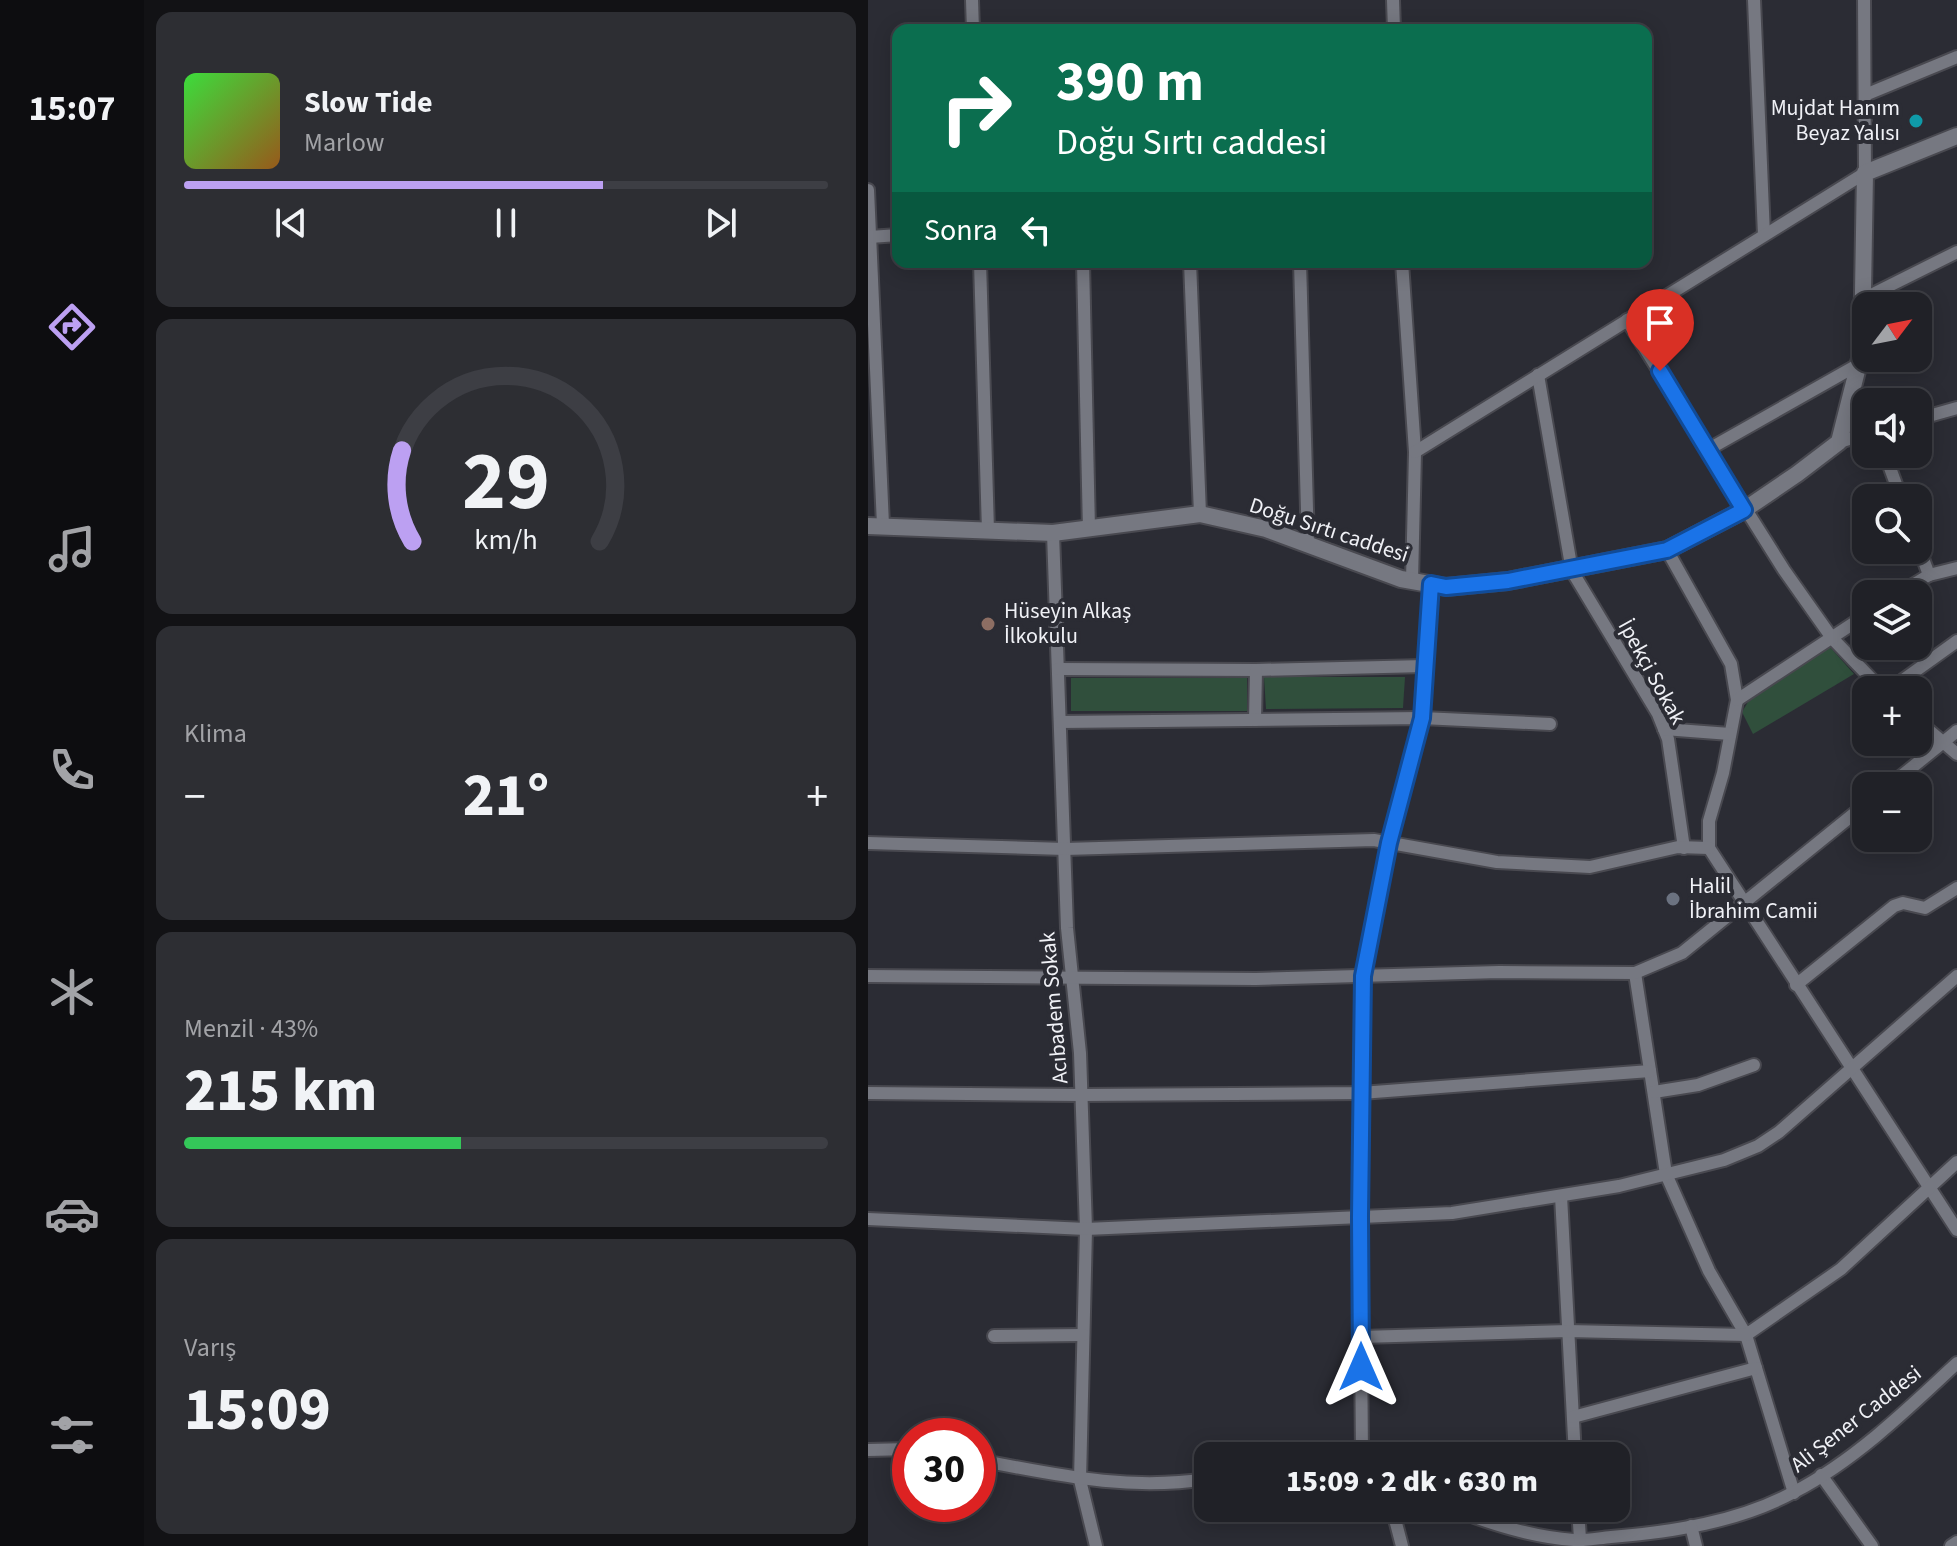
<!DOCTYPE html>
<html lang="tr">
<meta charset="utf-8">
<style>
:root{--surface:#202127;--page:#2d2e33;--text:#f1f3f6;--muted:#a2a3a7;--line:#3d3e44;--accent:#bca0f2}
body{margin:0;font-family:"Source Sans 3",sans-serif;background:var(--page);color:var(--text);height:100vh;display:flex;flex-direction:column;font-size:30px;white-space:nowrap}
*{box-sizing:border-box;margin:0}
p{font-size:26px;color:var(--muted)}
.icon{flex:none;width:44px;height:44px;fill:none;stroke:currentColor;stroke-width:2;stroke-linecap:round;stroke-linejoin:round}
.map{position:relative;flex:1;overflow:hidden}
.side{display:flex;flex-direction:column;gap:12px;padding:12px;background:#121215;width:724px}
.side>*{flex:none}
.hud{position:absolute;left:24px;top:24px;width:760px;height:244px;border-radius:16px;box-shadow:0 4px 20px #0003,0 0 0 2px var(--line);background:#0b6e4f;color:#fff;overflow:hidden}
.needle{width:52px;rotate:58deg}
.buttons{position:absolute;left:984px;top:292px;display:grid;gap:16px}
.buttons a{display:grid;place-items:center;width:80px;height:80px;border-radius:16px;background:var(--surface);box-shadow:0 4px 20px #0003,0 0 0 2px var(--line);font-size:40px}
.speed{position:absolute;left:24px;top:1418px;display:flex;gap:16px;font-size:40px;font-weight:700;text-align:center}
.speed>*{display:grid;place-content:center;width:104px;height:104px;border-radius:50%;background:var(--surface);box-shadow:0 4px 20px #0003,0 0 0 2px var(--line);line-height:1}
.speed .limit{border:12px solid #d22;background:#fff;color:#111}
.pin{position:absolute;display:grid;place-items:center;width:68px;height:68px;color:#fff;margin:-82px -34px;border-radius:50% 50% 50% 0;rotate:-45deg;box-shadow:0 0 8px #0007}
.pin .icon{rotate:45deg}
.me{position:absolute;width:88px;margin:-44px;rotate:0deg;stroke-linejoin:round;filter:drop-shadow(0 0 6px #0008)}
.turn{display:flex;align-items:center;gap:28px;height:168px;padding:0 32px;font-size:36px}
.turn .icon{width:104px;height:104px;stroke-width:2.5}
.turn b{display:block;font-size:56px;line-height:68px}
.then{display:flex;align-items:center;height:76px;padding:0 32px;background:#0003;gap:16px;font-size:30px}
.big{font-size:60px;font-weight:800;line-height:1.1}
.side .widget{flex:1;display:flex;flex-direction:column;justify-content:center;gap:12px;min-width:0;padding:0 28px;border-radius:16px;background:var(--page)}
.side .dial{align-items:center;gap:0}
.dial svg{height:208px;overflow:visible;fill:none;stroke:var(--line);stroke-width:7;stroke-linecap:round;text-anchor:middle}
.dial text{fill:var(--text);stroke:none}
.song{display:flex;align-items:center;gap:24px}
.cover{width:96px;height:96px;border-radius:12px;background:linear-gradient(135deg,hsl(120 70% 55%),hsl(30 70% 35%))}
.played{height:8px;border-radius:4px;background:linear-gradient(90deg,var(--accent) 65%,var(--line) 65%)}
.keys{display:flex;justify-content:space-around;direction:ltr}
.heat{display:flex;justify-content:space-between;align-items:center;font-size:44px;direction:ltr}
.charge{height:12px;border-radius:6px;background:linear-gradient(90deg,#34c759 43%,var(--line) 0)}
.trip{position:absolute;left:326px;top:1442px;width:436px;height:80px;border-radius:16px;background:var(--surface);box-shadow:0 4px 20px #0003,0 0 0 2px var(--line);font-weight:800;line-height:80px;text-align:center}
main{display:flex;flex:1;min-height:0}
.tabs{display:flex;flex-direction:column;width:144px;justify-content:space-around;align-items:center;background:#0d0d10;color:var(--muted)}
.tabs .icon{width:56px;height:56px}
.tabs .on{color:var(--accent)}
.tabs b{font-size:36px;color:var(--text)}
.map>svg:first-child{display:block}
</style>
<main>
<nav class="tabs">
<b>15:07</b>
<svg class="icon on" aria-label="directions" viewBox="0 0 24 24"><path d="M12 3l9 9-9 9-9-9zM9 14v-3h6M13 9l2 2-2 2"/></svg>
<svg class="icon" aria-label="music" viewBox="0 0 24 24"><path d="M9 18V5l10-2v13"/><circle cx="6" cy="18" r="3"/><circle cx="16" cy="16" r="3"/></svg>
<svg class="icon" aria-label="phone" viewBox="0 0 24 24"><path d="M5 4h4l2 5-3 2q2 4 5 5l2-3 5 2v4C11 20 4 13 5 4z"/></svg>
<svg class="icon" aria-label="climate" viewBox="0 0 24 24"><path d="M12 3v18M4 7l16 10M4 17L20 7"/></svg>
<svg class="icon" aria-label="car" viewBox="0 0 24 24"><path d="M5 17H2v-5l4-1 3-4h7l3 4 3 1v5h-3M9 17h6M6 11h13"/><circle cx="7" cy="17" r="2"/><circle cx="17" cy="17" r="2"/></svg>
<svg class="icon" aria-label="filters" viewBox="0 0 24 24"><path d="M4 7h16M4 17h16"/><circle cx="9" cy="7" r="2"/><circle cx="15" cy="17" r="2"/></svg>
</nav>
<section class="side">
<div class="widget">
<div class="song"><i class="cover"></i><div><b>Slow Tide</b><p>Marlow</p></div></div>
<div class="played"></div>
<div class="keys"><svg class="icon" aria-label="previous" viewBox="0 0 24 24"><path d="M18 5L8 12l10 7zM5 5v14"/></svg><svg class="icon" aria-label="pause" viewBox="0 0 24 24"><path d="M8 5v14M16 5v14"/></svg><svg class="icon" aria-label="next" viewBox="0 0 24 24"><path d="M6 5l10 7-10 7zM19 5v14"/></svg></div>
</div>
<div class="widget dial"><svg viewBox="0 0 100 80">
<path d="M14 69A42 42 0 1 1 86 69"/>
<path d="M14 69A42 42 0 0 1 10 34" stroke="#bca0f2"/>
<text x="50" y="56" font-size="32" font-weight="700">29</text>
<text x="50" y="72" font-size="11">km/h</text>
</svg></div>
<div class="widget"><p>Klima</p>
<div class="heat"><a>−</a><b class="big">21°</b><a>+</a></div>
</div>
<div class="widget"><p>Menzil · 43%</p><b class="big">215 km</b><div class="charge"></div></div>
<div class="widget"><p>Varış</p><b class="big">15:09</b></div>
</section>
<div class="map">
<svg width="1089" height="1546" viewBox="0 0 1089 1546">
<rect width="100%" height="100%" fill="#2b2c34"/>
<!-- green -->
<g fill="#304f3c">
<polygon points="962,647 986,674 885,734 874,712 880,702"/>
<polygon points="396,677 537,677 535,708 398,709"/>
<rect x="203" y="678" width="176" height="33"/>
</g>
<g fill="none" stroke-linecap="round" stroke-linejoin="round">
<!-- minor casing -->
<g stroke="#494950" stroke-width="16">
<g id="minor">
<polyline points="104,0 105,30"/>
<polyline points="525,0 526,30"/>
<polyline points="886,0 896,235"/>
<polyline points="997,95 1089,57"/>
<polyline points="0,190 15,525"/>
<polyline points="2,237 30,235"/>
<polyline points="112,262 120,531"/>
<polyline points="215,262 221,530"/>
<polyline points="322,262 332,514"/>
<polyline points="432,262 440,545"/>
<polyline points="534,262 547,452 544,581"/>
<polyline points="995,299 1089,252"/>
<polyline points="759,320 916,570 964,638 1014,690"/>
<polyline points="670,375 704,571 790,714 800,739 816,848"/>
<polyline points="1050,419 1089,408"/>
<polyline points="971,442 998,434"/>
<polyline points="841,449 993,363"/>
<polyline points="547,452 997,173 996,0"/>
<polyline points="1017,454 1033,498"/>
<polyline points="185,533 199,928 212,1053 218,1229 212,1480 228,1546"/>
<polyline points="1050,545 1061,575"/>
<polyline points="799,550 863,664 869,700 855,773 841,821 841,848 1089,1230"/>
<polyline points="1030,594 1061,575 1089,568"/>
<polyline points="190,669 388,670 557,666"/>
<polyline points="1021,690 1089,641"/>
<polyline points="869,700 998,615"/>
<polyline points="387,720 388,670"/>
<polyline points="1050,721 1089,754"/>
<polyline points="192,722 554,718 682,724"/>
<polyline points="796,729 862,734"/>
<polyline points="1021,786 1089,731"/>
<polyline points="0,843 197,849 506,840 629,862 722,867 810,847 841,848"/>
<polyline points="767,973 798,1174 841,1271 878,1335 926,1493"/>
<polyline points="0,976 388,979 631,972 767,973 814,953 998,804"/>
<polyline points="928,985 1026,906 1035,903 1057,908 1089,888"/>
<polyline points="786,1092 830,1085 886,1065"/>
<polyline points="0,1093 213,1095 493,1093 782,1071"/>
<polyline points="693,1196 707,1456"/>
<polyline points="0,1219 218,1229 584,1213 751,1186 856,1160 890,1146 911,1132 1089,976"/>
<polyline points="126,1336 215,1335"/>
<polyline points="493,1337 700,1331 878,1335 973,1269 1089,1162"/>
<polyline points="705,1417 888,1368"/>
<polyline points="0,1450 42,1449"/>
<polyline points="494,1456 492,1217 495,976 521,843 554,718 563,584"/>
<path d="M110 1460C190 1475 258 1491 340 1479"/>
<polyline points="953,1475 1004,1546"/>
<polyline points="524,1508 534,1546"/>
<path d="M582 1508C621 1523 663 1537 706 1540 718 1541 731 1538 743 1537 804 1532 871 1522 926 1492 986 1461 1040 1409 1089 1363"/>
<polyline points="710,1508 712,1539"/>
<polyline points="823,1526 828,1546"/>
<polyline points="1083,1546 1089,1542"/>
</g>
</g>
<!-- tertiary casing -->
<g stroke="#494950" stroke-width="20">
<polyline id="tertiary" points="0,526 185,533 332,514 398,529 533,579 578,587 640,581 799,550 876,510 929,474 971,442 994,351 997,173 1089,136"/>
</g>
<!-- minor -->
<use href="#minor" stroke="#767881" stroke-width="12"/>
<!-- tertiary -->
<use href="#tertiary" stroke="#767881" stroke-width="16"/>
</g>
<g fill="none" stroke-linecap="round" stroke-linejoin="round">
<!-- route casing -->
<g stroke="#114b97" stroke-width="20">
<polyline id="route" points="493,1367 492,1217 495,976 521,843 554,718 563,584 578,587 640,581 799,550 876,510 792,371"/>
</g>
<!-- route -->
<use href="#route" stroke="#1a73e8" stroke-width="14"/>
</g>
<!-- markers -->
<circle fill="#0f9aa8" stroke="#2b2c34" stroke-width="3" cx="1048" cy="121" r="8"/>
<circle fill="#8d6e63" stroke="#2b2c34" stroke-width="3" cx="120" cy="624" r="8"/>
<circle fill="#6b7280" stroke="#2b2c34" stroke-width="3" cx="805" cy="899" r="8"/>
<g text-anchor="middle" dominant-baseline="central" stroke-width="8" stroke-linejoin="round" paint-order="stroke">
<!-- poi labels -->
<g font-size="22" fill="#f0f1f6" stroke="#2b2c34" text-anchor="start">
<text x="1032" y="108" text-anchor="end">Mujdat Hanım<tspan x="1032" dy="25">Beyaz Yalısı</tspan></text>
<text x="136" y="611">Hüseyin Alkaş<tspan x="136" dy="25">İlkokulu</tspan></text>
<text x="821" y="886">Halil<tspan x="821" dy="25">İbrahim Camii</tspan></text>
</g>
<!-- street labels -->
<g font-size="22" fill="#f0f1f6" stroke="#2b2c34">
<text transform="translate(461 530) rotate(18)">Doğu Sırtı caddesi</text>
<text transform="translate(784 672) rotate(61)">İpekçi Sokak</text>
<text transform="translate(186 1008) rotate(-95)">Acıbadem Sokak</text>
<text transform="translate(988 1419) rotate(-38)">Ali Şener Caddesi</text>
</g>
</g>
</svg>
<div class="buttons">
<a><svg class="needle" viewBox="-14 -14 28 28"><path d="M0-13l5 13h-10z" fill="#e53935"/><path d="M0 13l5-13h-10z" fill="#a2a3a7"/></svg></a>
<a><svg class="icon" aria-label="sound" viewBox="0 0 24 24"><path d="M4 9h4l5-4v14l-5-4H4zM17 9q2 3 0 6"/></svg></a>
<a><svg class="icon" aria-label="search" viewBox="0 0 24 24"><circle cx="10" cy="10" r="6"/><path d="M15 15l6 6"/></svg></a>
<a><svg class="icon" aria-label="layers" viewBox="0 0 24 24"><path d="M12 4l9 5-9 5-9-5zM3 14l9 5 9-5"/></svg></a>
<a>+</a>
<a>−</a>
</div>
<div class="speed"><div class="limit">30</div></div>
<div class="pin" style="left:792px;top:371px;background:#d93025"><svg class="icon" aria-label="arrive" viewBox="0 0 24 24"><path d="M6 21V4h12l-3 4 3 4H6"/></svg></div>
<svg class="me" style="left:493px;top:1367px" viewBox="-20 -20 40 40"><path d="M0-17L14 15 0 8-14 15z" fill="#1a73e8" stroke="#fff" stroke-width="4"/></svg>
<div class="trip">15:09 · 2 dk · 630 m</div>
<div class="hud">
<div class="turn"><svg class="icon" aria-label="right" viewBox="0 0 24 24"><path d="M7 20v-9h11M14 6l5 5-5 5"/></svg><div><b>390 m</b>Doğu Sırtı caddesi</div></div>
<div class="then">Sonra<svg class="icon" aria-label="left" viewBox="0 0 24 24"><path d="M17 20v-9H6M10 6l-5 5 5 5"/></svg></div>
</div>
</div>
</main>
